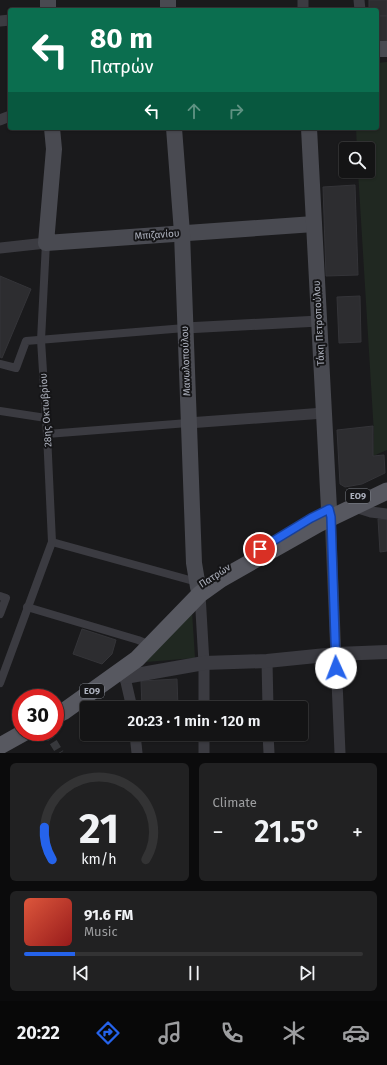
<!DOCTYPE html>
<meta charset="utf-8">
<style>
:root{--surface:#141415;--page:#212122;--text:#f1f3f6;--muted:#9d9ea0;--line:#333334;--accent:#2563eb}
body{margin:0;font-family:"Fira Sans",sans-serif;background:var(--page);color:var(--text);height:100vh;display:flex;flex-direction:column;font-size:15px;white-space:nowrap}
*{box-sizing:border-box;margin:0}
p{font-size:13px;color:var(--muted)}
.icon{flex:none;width:22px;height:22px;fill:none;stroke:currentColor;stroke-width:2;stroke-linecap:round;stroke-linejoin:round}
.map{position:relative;height:753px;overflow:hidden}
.details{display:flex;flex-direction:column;gap:10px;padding:10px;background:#0b0b0c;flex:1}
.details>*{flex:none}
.top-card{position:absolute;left:8px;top:8px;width:371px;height:122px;border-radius:4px;box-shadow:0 1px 3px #0004,0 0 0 1px var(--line);background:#0b6e4f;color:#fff;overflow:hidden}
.fabs{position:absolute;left:339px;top:142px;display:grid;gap:8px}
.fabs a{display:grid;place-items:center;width:36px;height:36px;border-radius:4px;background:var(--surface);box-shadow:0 1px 3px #0004,0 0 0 1px var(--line);font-size:20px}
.speed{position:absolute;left:12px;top:689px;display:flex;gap:8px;font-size:20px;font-weight:700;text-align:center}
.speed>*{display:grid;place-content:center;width:52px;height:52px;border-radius:50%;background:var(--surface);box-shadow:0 1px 3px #0004,0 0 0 1px var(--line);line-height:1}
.speed .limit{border:6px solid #d22;background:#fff;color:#111}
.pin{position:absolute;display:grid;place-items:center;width:34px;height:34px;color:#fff;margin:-17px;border:2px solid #fff;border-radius:50%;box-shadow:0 1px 4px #0007}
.me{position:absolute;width:44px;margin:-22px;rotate:358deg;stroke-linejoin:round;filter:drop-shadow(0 0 3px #0008)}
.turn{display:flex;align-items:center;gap:14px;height:84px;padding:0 16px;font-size:18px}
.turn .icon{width:52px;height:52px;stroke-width:2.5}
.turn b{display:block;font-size:28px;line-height:34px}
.lanes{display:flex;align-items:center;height:38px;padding:0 16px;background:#0003;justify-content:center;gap:20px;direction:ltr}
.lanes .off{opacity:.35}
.big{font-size:30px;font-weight:600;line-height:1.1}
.details .card{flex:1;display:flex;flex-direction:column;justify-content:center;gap:6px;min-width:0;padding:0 14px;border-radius:6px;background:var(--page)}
.details .dial{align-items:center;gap:0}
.dial svg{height:104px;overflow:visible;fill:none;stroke:var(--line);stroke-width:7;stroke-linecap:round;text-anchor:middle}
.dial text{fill:var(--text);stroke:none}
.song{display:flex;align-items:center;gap:12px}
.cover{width:48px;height:48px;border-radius:6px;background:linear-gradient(135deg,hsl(10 70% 55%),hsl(0 70% 35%))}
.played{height:4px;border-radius:2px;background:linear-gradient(90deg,var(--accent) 15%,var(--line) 15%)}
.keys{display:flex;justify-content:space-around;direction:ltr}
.heat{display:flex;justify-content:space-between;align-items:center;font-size:22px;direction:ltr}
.details .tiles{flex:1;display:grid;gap:10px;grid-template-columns:1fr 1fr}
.card:last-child{grid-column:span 2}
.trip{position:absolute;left:80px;top:701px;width:228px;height:40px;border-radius:4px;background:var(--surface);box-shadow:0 1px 3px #0004,0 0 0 1px var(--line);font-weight:600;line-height:40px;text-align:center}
.tab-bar{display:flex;height:64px;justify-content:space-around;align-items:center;background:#080808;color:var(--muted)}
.tab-bar .icon{width:28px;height:28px}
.tab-bar .selected{color:var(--accent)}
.tab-bar b{font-size:18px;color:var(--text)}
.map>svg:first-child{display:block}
</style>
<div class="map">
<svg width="387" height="753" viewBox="0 0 387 753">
<rect width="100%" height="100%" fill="#1a1a1c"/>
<!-- green -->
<g fill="#202821">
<polygon points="387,62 387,450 373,456 374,434 358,171 368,171 368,149 357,149 356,128 377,128 377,63"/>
<polygon points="192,611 195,658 146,662 146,657"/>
</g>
<!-- building -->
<g fill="#2d2d30" stroke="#343438">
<polygon points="369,0 387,0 387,16 377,16 377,10 369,10"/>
<polygon points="377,16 387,16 387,41 377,42"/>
<polygon points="355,185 358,275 326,276 323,187"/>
<polygon points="0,276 31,289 2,358 0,357"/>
<polygon points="360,296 361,342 339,343 337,297"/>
<polygon points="373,426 373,456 384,455 385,473 362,484 345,487 340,484 337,430"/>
<polygon points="378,519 387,519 387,551 380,552"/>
<polygon points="82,629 116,640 112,654 102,664 73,654"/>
<polygon points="177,679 178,708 142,708 141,681"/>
</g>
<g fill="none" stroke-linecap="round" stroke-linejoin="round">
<!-- pedestrian-tunnel -->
<polyline stroke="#37383c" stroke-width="8" stroke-dasharray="8 4" stroke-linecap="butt" points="47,732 60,753"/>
<!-- pedestrian -->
<g stroke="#3b3b41" stroke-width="8">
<polyline points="0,364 16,368 26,341 185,328"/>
<polyline points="0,411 46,418"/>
<polyline points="47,434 188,423"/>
<polyline points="52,542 197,582"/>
<polyline points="0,596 6,598 0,614"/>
<polyline points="27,607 138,640 143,642"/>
<polyline points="0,683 52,542 47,434 41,340 46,243"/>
</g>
<!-- minor -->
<g stroke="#3b3b41" stroke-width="11">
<polyline points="303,0 303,10"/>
<polyline points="359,0 360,10"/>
<polyline points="0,21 10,20"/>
<polyline points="0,120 10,116"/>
<polyline points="0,248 46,243"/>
<polyline points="185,328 319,321"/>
<polyline points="188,423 324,413"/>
<polyline points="355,507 371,512 387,514"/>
<polyline points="330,514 340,753"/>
<polyline points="200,594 204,663 204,708"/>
<polyline points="267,661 268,708"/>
<polyline points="123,669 132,708"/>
<polyline points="135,734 137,753"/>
<polyline points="204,734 204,753"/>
<polyline points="268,734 269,753"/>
</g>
<!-- tertiary -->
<polyline stroke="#3b3b41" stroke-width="14" points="125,677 204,663 267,661 336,654 387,652"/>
<!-- secondary -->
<g stroke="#494a51" stroke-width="16">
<polyline points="168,0 168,10"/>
<polyline points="48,10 48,0"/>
<polyline points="377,49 387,49"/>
<polyline points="52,128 54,149 46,243 314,224"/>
<polyline points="174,128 182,233 194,563 198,587 200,594"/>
<polyline points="309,128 329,509"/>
</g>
<!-- primary -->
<g stroke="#575860" stroke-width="17">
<polyline points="55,716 63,712 137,659 200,594 221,579 318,524 387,491"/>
<polyline points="0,746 25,732"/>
</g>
</g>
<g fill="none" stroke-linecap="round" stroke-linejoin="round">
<!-- route casing -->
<g stroke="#184099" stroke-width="10">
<polyline id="route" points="260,549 311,518 329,509 331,517 336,668"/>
</g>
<!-- route -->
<use href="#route" stroke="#2563eb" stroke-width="7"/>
</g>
<g text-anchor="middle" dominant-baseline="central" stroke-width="4" stroke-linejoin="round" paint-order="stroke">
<!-- shield labels -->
<g fill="#151517" stroke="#7f828a" stroke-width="1">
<rect x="346" y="489" width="24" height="14" rx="3"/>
<rect x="80" y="684" width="24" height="14" rx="3"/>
</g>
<g font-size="9" font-weight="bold" fill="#acb0bc">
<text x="358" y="496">ΕΟ9</text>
<text x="92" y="691">ΕΟ9</text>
</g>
<!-- street labels -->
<g font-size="10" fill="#acb0bc" stroke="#151517">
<text transform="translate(157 235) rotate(-4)">Μπιζανίου</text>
<text transform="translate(319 323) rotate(-93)">Τάκη Πετροπούλου</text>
<text transform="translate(186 361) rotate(-92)">Μανωλοπούλου</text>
<text transform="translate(46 410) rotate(-94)">28ης Οκτωβρίου</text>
<text transform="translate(215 576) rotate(-33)">Πατρών</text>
</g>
</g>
</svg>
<div class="fabs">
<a><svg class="icon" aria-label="search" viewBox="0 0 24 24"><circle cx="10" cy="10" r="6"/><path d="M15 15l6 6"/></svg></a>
</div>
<div class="speed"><div class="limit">30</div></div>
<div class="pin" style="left:260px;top:549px;background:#d93025"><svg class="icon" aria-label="arrive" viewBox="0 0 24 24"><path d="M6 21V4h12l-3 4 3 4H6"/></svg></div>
<svg class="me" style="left:336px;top:668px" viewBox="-20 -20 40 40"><circle r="19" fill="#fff"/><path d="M0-13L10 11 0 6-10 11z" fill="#2563eb"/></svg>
<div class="trip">20:23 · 1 min · 120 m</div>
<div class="top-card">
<div class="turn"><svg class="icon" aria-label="left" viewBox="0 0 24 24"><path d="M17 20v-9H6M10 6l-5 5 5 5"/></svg><div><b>80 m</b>Πατρών</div></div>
<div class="lanes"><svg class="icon" aria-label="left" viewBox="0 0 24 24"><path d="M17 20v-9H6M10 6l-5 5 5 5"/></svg><svg class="icon off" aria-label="ahead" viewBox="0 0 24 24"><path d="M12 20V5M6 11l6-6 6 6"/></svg><svg class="icon off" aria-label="right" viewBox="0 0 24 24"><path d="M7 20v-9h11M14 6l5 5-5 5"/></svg></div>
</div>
</div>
<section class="details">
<div class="tiles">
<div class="card dial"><svg viewBox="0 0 100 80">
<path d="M14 69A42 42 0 1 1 86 69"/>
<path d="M14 69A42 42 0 0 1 8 44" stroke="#2563eb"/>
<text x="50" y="56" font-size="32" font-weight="700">21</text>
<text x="50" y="72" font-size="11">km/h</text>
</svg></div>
<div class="card"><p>Climate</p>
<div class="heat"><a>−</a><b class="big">21.5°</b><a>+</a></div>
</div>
<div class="card">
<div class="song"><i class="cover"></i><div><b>91.6 FM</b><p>Music</p></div></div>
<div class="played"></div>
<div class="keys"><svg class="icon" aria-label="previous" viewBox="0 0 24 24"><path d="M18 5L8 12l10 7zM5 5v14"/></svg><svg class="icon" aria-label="pause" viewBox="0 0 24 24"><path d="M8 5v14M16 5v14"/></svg><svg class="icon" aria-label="next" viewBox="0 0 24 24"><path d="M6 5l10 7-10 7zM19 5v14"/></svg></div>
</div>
</div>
</section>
<nav class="tab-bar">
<b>20:22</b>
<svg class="icon selected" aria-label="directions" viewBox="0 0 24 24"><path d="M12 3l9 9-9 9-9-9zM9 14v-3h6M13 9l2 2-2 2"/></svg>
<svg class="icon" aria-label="music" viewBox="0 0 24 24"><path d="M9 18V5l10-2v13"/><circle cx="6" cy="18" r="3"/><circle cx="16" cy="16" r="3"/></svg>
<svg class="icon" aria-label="phone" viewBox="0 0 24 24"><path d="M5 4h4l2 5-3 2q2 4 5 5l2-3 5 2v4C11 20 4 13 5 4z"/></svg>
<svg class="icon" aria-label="climate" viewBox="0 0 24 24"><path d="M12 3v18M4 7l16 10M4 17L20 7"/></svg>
<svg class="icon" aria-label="car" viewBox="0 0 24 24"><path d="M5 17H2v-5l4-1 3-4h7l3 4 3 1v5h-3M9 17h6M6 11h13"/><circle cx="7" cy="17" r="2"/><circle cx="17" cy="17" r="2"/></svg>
</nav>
